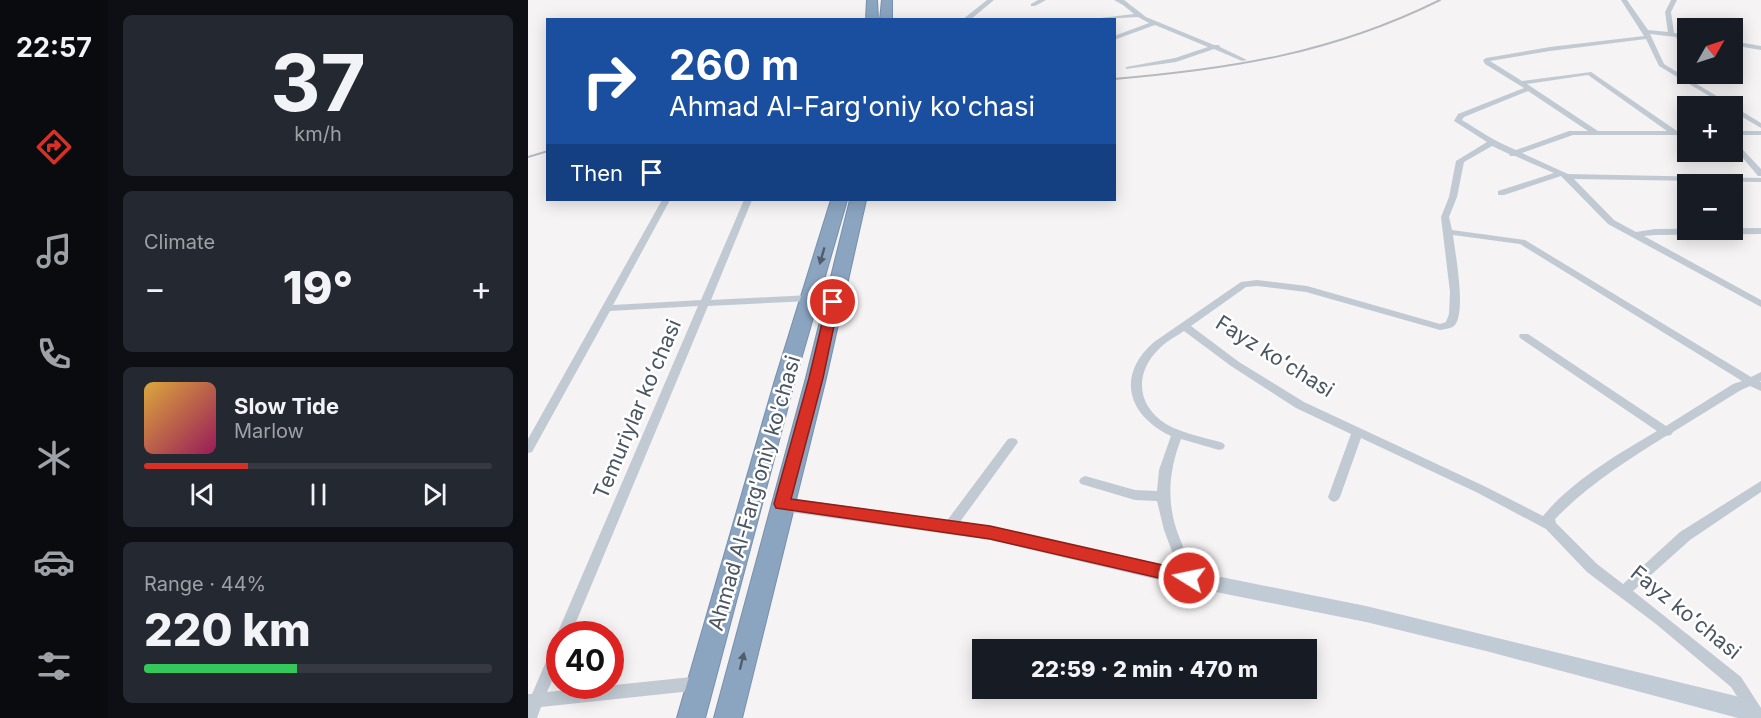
<!DOCTYPE html>
<meta charset="utf-8">
<style>
:root{--surface:#171b24;--page:#242831;--text:#f1f3f6;--muted:#9ea1a6;--line:#363941;--accent:#d93025}
body{margin:0;font-family:Inter,sans-serif;background:var(--page);color:var(--text);height:100vh;display:flex;flex-direction:column;font-size:22px;white-space:nowrap}
*{box-sizing:border-box;margin:0}
p{font-size:20px;color:var(--muted)}
.icon{flex:none;width:33px;height:33px;fill:none;stroke:currentColor;stroke-width:2;stroke-linecap:round;stroke-linejoin:round}
.map{position:relative;flex:1;overflow:hidden}
.sheet{display:flex;flex-direction:column;gap:15px;padding:15px;background:#0d0f14;width:420px}
.sheet>*{flex:none}
.banner{position:absolute;left:18px;top:18px;width:570px;height:183px;border-radius:0px;box-shadow:0 3px 15px #0003;background:#1a4fa0;color:#fff;overflow:hidden}
.needle{width:39px;rotate:51deg}
.tools{position:absolute;left:1149px;top:18px;display:grid;gap:12px}
.tools a{display:grid;place-items:center;width:66px;height:66px;border-radius:0px;background:var(--surface);box-shadow:0 3px 15px #0003;font-size:30px}
.speed{position:absolute;left:18px;top:621px;display:flex;gap:12px;font-size:30px;font-weight:700;text-align:center}
.speed>*{display:grid;place-content:center;width:78px;height:78px;border-radius:50%;background:var(--surface);box-shadow:0 3px 15px #0003;line-height:1}
.speed .limit{border:9px solid #d22;background:#fff;color:#111}
.pin{position:absolute;display:grid;place-items:center;width:51px;height:51px;color:#fff;margin:-26px;border:3px solid #fff;border-radius:50%;box-shadow:0 2px 6px #0007}
.me{position:absolute;width:66px;margin:-33px;rotate:280deg;stroke-linejoin:round;filter:drop-shadow(0 0 4px #0008)}
.turn{display:flex;align-items:center;gap:21px;height:126px;padding:0 24px;font-size:27px}
.turn .icon{width:78px;height:78px;stroke-width:2.5}
.turn b{display:block;font-size:42px;line-height:51px}
.then{display:flex;align-items:center;height:57px;padding:0 24px;background:#0003;gap:12px;font-size:22px}
.big{font-size:45px;font-weight:800;line-height:1.1}
.sheet .card{flex:1;display:flex;flex-direction:column;justify-content:center;gap:9px;min-width:0;padding:0 21px;border-radius:9px;background:var(--page)}
.sheet .dial{align-items:center;gap:0}
.dial b{font-size:78px;line-height:1}
.song{display:flex;align-items:center;gap:18px}
.cover{width:72px;height:72px;border-radius:9px;background:linear-gradient(135deg,hsl(40 70% 55%),hsl(330 70% 35%))}
.played{height:6px;border-radius:3px;background:linear-gradient(90deg,var(--accent) 30%,var(--line) 30%)}
.keys{display:flex;justify-content:space-around;direction:ltr}
.heat{display:flex;justify-content:space-between;align-items:center;font-size:33px;direction:ltr}
.charge{height:9px;border-radius:4px;background:linear-gradient(90deg,#34c759 44%,var(--line) 0)}
.trip{position:absolute;left:444px;top:639px;width:345px;height:60px;border-radius:0px;background:var(--surface);box-shadow:0 3px 15px #0003;font-weight:800;line-height:60px;text-align:center}
main{display:flex;flex:1;min-height:0}
.dock{display:flex;flex-direction:column;width:108px;justify-content:space-around;align-items:center;background:#090b0e;color:var(--muted)}
.dock .icon{width:42px;height:42px}
.dock .active{color:var(--accent)}
.dock b{font-size:27px;color:var(--text)}
.map>svg:first-child{display:block}
</style>
<main>
<nav class="dock">
<b>22:57</b>
<svg class="icon active" aria-label="directions" viewBox="0 0 24 24"><path d="M12 3l9 9-9 9-9-9zM9 14v-3h6M13 9l2 2-2 2"/></svg>
<svg class="icon" aria-label="music" viewBox="0 0 24 24"><path d="M9 18V5l10-2v13"/><circle cx="6" cy="18" r="3"/><circle cx="16" cy="16" r="3"/></svg>
<svg class="icon" aria-label="phone" viewBox="0 0 24 24"><path d="M5 4h4l2 5-3 2q2 4 5 5l2-3 5 2v4C11 20 4 13 5 4z"/></svg>
<svg class="icon" aria-label="climate" viewBox="0 0 24 24"><path d="M12 3v18M4 7l16 10M4 17L20 7"/></svg>
<svg class="icon" aria-label="car" viewBox="0 0 24 24"><path d="M5 17H2v-5l4-1 3-4h7l3 4 3 1v5h-3M9 17h6M6 11h13"/><circle cx="7" cy="17" r="2"/><circle cx="17" cy="17" r="2"/></svg>
<svg class="icon" aria-label="filters" viewBox="0 0 24 24"><path d="M4 7h16M4 17h16"/><circle cx="9" cy="7" r="2"/><circle cx="15" cy="17" r="2"/></svg>
</nav>
<section class="sheet">
<div class="card dial"><b>37</b><p>km/h</p></div>
<div class="card"><p>Climate</p>
<div class="heat"><a>−</a><b class="big">19°</b><a>+</a></div>
</div>
<div class="card">
<div class="song"><i class="cover"></i><div><b>Slow Tide</b><p>Marlow</p></div></div>
<div class="played"></div>
<div class="keys"><svg class="icon" aria-label="previous" viewBox="0 0 24 24"><path d="M18 5L8 12l10 7zM5 5v14"/></svg><svg class="icon" aria-label="pause" viewBox="0 0 24 24"><path d="M8 5v14M16 5v14"/></svg><svg class="icon" aria-label="next" viewBox="0 0 24 24"><path d="M6 5l10 7-10 7zM19 5v14"/></svg></div>
</div>
<div class="card"><p>Range · 44%</p><b class="big">220 km</b><div class="charge"></div></div>
</section>
<div class="map">
<svg width="1233" height="718" viewBox="0 0 1233 718">
<rect width="100%" height="100%" fill="#f5f3f3"/>
<g fill="none" stroke-linecap="round" stroke-linejoin="round">
<!-- highway casing -->
<g stroke="#7690ad" stroke-width="2">
<g id="highway">
<polygon points="339,0 349,0 350,20 338,20"/>
<polygon points="354,0 364,0 364,20 352,20"/>
<polygon points="303,200 319,200 267,380 177,718 149,718 247,380"/>
<polygon points="322,200 338,200 298,378 214,718 186,718 278,378"/>
</g>
</g>
<!-- street -->
<g fill="#c1cad2" fill-rule="evenodd">
<polygon points="459,0 466,0 442,20 434,20"/>
<polygon points="510,0 518,0 507,6 503,6 503,4"/>
<polygon points="586,0 596,0 618,17 686,45 691,45 692,47 719,60 714,61 686,49 648,62 598,69 598,67 647,58 680,47 627,25 586,40 586,36 621,23 610,17 556,20 606,14 595,5"/>
<path d="M1093 0H1099L1120 30 1140 32 1137 12 1143 0H1149L1143 12 1146 33 1160 34V38L1155 37 1157 45V66L1154 68 1151 66V45L1148 37 1122 34 1136 64 1233 123V128L1204 111V106H1198L1131 66 1118 39 1022 51 962 61 994 81 1063 72 1149 131H1160V135H1045L994 153 1040 174 1233 178V182L1046 179 1086 220 1108 232 1127 229 1233 228V234L1127 235 1116 236 1233 300V307L1080 224 1033 176 976 195H970V191L1026 173 987 156H982L981 154 964 146 936 162 929 197 921 217 924 230 997 240 1223 377 1233 372V381L1231 382H1233V391L1222 386 1213 390 1145 432 1143 435 1138 436C1098 461 1060 485 1027 519L1028 523 1069 564 1095 584 1152 532 1233 481V492L1162 540 1105 591 1213 677 1233 708V718H1223L1203 687 1128 624 1059 572 1018 529 948 492 833 438 812 497 810 500 806 502 802 500 800 497 823 434 768 408 703 366 656 331C647 337 637 342 630 350 606 374 609 406 638 424 655 434 676 437 695 443L697 446 695 449 691 450 653 439C640 473 638 505 652 539 657 552 663 565 668 578L666 582 661 584 656 582 654 578 636 530 629 501 607 500 553 484 551 481 553 478 557 476 607 490 629 491 631 470 643 436C599 415 588 375 626 342L713 282 729 280 779 286 912 324 918 322 921 314 922 292 913 217 921 197 928 161 959 142 926 121 930 114 996 88 957 64 955 60 958 58 1022 47 1116 36ZM1060 75 1139 131H1070L999 84ZM1000 91 1060 131H1041L988 150C968 142 952 131 934 120L936 117ZM925 235 992 244 1214 381 1205 384 1138 426 1000 334H992L991 336 992 338 1129 431C1089 455 1046 479 1015 516L956 486 776 402 711 362 663 326 718 287 729 286 778 292 912 330C916 329 922 329 926 326 939 314 927 252 925 235Z"/>
<polygon points="1204,41 1233,46 1233,50 1204,45"/>
<rect x="1204" y="131" width="29" height="4"/>
<polygon points="1204,138 1233,169 1233,176 1230,176 1204,145"/>
<polygon points="134,200 142,200 85,305 173,300 216,200 224,200 183,300 282,295 287,298 282,301 180,306 43,634 32,634 32,639 29,634 170,306 82,311 4,452 0,453 0,439"/>
<polygon points="484,438 488,439 490,442 488,445 426,530 422,531 418,530 416,526 418,522 480,439"/>
<polygon points="32,639 32,663 19,692 173,676 178,678 180,683 178,688 173,690 13,707 9,718 0,718 0,694 4,694 27,641"/>
</g>
<!-- secondary -->
<polygon fill="#c1cbd6" fill-rule="evenodd" points="254,497 462,526 648,568 838,606 1208,696 1233,708 1233,718 1210,718 958,651 838,622 648,584 462,540 254,511 248,509 245,504 248,499"/>
<!-- highway -->
<use href="#highway" fill="#8ba5c1" fill-rule="evenodd"/>
<!-- rail -->
<g stroke="#b5b8bd" stroke-width="2">
<path d="M586 79C704 69 805 53 912 0"/>
<polyline points="0,157 20,151"/>
</g>
</g>
<!-- one-way arrows -->
<defs><path id="oneway-solid" d="M-6-.8H1V-3.2L6.5 0L1 3.2V.8H-6Z" transform="scale(1.5)"/></defs>
<g fill="#505e6b">
<use href="#oneway-solid" transform="translate(294 256) rotate(106)"/>
<use href="#oneway-solid" transform="translate(214 661) rotate(-76)"/>
</g>
<!-- route -->
<polygon fill="#d93025" stroke="#8d1f18" stroke-width="1.5" points="305,298 311,302 295,378 263,499 462,526 661,571 667,573 669,578 667,583 661,585 462,539 248,508 246,504 281,378 299,302"/>
<g text-anchor="middle" dominant-baseline="central" stroke-width="5" stroke-linejoin="round" paint-order="stroke">
<!-- street labels -->
<g font-size="21" fill="#4a5661" stroke="#fff">
<text transform="translate(747 356) rotate(32)">Fayz koʻchasi</text>
<text transform="translate(109 409) rotate(-67)">Temuriylar koʻchasi</text>
<text transform="translate(226 493) rotate(-74)">Ahmad Al-Farg'oniy ko'chasi</text>
<text transform="translate(1158 612) rotate(39)">Fayz koʻchasi</text>
</g>
</g>
</svg>
<div class="tools">
<a><svg class="needle" viewBox="-14 -14 28 28"><path d="M0-13l5 13h-10z" fill="#e53935"/><path d="M0 13l5-13h-10z" fill="#9ea1a6"/></svg></a>
<a>+</a>
<a>−</a>
</div>
<div class="speed"><div class="limit">40</div></div>
<div class="pin" style="left:305px;top:302px;background:#d93025"><svg class="icon" aria-label="arrive" viewBox="0 0 24 24"><path d="M6 21V4h12l-3 4 3 4H6"/></svg></div>
<svg class="me" style="left:661px;top:578px" viewBox="-20 -20 40 40"><circle r="17" fill="#d93025" stroke="#fff" stroke-width="3"/><path d="M0-11L8 9 0 5-8 9z" fill="#fff"/></svg>
<div class="trip">22:59 · 2 min · 470 m</div>
<div class="banner">
<div class="turn"><svg class="icon" aria-label="right" viewBox="0 0 24 24"><path d="M7 20v-9h11M14 6l5 5-5 5"/></svg><div><b>260 m</b>Ahmad Al-Farg'oniy ko'chasi</div></div>
<div class="then">Then<svg class="icon" aria-label="arrive" viewBox="0 0 24 24"><path d="M6 21V4h12l-3 4 3 4H6"/></svg></div>
</div>
</div>
</main>
